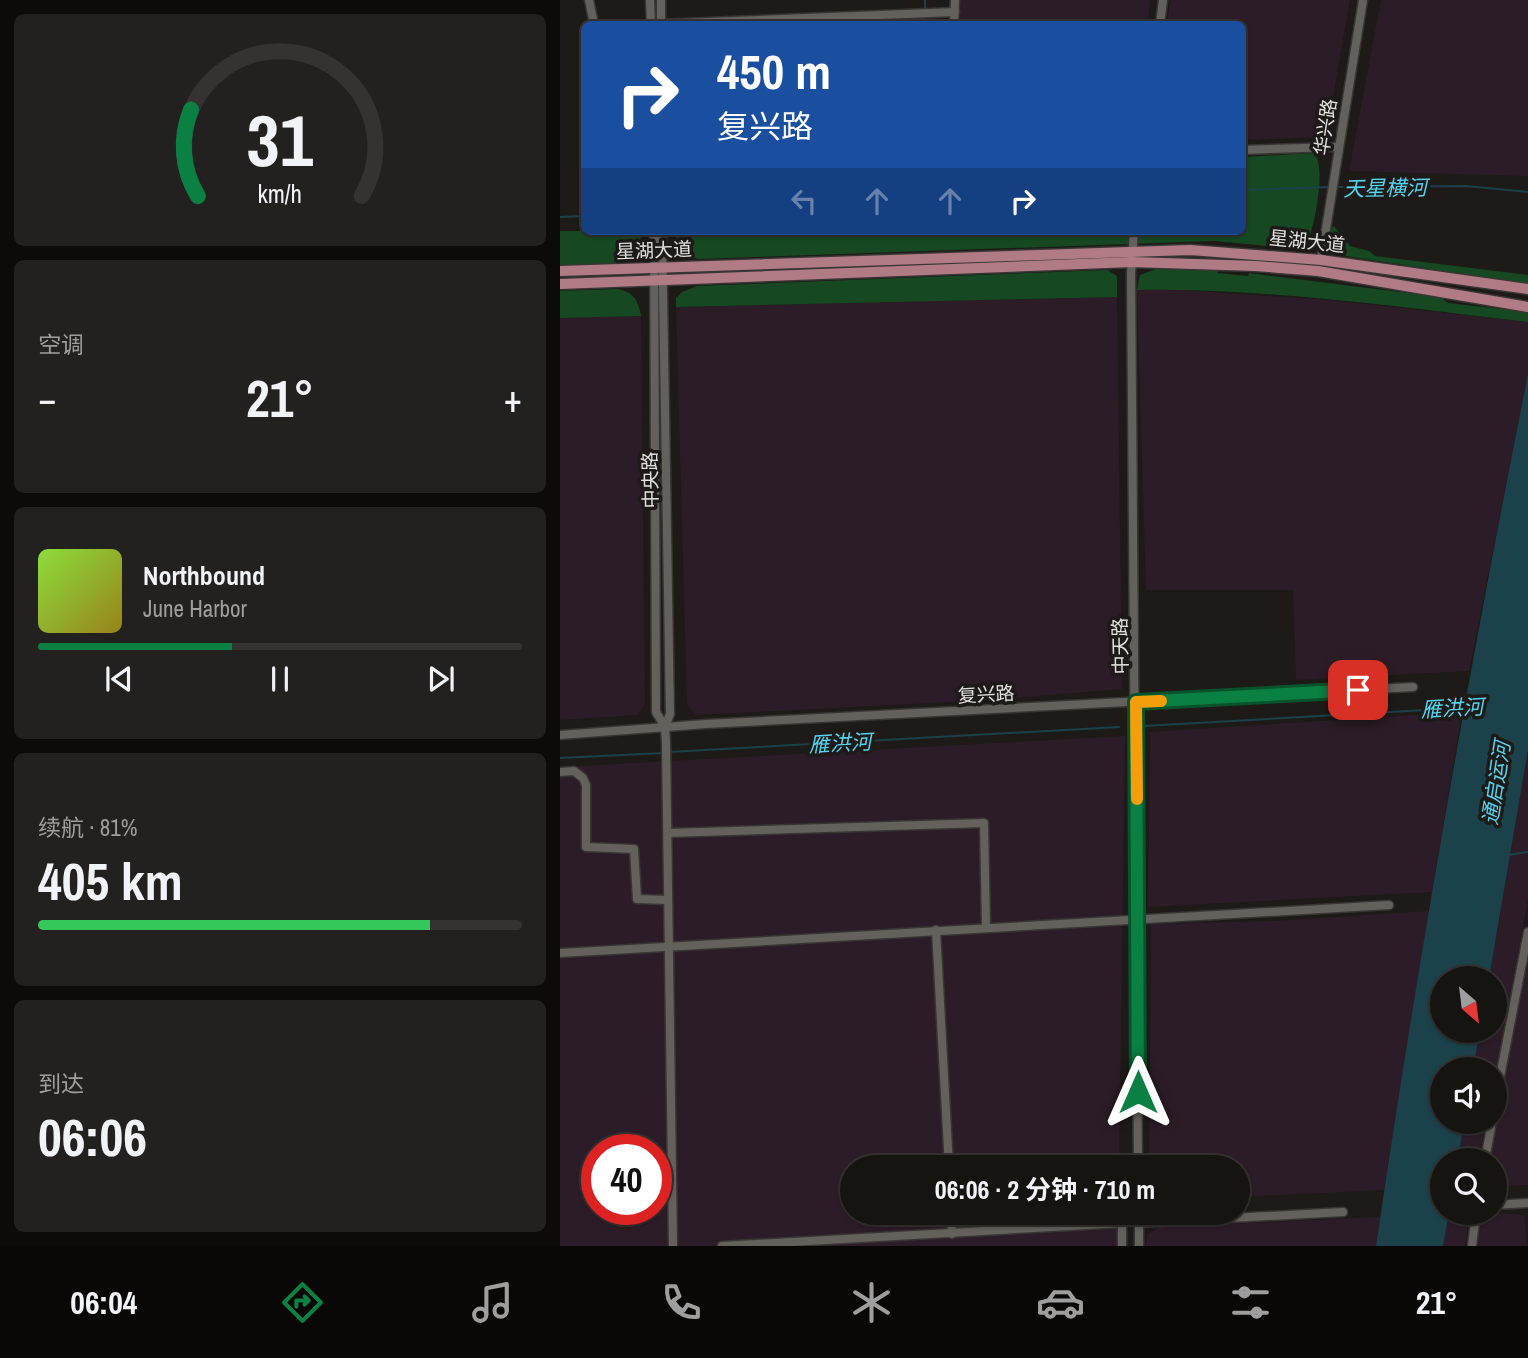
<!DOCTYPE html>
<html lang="zh">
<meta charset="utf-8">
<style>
:root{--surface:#161411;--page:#23211f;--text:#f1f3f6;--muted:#9e9e9f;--line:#353331;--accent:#0b8043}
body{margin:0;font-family:"Archivo Narrow","Noto Sans SC",sans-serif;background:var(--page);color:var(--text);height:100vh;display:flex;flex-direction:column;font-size:26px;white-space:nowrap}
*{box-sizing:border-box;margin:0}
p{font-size:23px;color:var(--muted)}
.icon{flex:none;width:38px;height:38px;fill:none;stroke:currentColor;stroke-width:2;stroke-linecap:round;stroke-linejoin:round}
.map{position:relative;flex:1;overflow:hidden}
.drawer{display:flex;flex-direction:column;gap:14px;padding:14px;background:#0c0b09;width:560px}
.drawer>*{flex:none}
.top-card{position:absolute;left:21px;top:21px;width:665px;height:214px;border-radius:10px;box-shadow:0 2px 5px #0004,0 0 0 2px var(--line);background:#1a4fa0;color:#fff;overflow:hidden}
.needle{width:46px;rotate:152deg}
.tools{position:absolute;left:870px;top:966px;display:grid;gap:14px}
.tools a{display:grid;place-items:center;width:77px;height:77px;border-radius:50%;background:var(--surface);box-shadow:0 2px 5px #0004,0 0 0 2px var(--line);font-size:35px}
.speed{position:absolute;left:21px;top:1134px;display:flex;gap:14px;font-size:35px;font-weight:700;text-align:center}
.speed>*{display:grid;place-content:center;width:91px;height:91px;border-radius:50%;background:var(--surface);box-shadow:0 2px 5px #0004,0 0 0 2px var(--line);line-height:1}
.speed .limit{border:10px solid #d22;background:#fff;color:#111}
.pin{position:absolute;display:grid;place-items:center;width:60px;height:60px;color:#fff;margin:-30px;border-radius:14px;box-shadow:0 4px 10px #0006}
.me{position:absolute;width:77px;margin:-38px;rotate:0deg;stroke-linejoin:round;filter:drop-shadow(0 0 5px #0008)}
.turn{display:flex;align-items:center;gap:24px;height:147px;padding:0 21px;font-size:32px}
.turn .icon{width:91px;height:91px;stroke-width:2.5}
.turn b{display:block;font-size:49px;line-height:60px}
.lanes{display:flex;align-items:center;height:66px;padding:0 21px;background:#0003;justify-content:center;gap:35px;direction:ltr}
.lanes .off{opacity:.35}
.big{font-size:52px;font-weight:700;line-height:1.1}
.drawer .card{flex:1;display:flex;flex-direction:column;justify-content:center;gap:10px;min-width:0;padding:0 24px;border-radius:10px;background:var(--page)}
.drawer .dial{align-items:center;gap:0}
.dial svg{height:182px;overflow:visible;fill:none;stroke:var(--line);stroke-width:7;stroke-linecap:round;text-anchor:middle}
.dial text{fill:var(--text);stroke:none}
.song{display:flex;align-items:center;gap:21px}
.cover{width:84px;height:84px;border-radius:10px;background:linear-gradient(135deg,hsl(90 70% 55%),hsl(50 70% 35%))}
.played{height:7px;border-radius:4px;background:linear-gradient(90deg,var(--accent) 40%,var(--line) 40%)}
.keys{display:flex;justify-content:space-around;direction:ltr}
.heat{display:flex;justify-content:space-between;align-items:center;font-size:38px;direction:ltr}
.charge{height:10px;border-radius:5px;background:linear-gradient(90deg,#34c759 81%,var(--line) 0)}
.trip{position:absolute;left:280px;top:1155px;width:410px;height:70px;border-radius:35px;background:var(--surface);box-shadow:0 2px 5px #0004,0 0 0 2px var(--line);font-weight:700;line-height:70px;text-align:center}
.tabs{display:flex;height:112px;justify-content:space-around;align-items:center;background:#090807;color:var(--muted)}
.tabs .icon{width:49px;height:49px}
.tabs .selected{color:var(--accent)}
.tabs b{font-size:32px;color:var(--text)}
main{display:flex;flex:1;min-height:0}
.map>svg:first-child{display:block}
</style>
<main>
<section class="drawer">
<div class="card dial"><svg viewBox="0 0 100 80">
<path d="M14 69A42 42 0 1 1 86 69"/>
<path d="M14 69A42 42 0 0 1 11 31" stroke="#0b8043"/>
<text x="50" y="56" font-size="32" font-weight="700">31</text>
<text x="50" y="72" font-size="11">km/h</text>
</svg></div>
<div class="card"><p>空调</p>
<div class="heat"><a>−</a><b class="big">21°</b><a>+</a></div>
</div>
<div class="card">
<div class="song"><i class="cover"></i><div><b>Northbound</b><p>June Harbor</p></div></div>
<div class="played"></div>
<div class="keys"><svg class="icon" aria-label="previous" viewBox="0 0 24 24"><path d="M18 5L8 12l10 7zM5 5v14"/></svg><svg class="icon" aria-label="pause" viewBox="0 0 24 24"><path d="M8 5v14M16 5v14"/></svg><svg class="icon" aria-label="next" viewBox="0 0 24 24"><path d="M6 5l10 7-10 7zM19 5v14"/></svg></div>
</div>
<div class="card"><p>续航 · 81%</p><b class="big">405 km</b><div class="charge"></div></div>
<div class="card"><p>到达</p><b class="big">06:06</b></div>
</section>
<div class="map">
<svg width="968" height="1246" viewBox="0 0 968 1246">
<rect width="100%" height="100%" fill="#1d1a17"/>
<!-- industrial -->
<g fill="#2c1c27" fill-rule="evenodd">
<polygon points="400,0 590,0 588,24 400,24"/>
<polygon points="610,0 790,0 766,137 683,140 682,24 607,24"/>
<polygon points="821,0 968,0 968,176 789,171"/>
<polygon points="351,20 351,24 246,24"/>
<polygon points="577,290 621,290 769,300 968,322 968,374 909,671 736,680 733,590 586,590"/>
<polygon points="557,297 562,689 431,700 136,715 127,705 116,307"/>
<polygon points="81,316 85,703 78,715 0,720 0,318"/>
<polygon points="902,712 872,892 588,907 590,732"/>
<path d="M565 736 559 1167H292V1213H559L558 1246H0V767ZM37 1150H96V1209H37Z"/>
<polygon points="968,750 968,900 935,1076 934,1069 913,1069 920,1031 934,1031 934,978 929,978"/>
<polygon points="869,911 824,1190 677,1197 677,1167 589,1167 591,924 711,921"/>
<polygon points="968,955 968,1185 947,1186 935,1177 934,1160 929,1160"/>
<polygon points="904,1122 926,1122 918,1160 898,1160"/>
<polygon points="889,1213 909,1213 905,1246 883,1246"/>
<polygon points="931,1213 964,1215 967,1246 915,1246 921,1215"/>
<polygon points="820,1217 816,1246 585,1246 588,1234 599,1227"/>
</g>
<!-- green -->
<g fill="#164921">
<path d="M754 153C767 167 754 229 746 247L737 249 654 241 139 259 124 256 117 245 116 231H682L683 157Z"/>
<polygon points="774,226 790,246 809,251 815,256 968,275 968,284 786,256 777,247 770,230"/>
<path d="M0 231H81L80 254C62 272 24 266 0 267Z"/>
<path d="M598 268 658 269 657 273 688 276 689 273 880 297 888 303 968 312V322C838 307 707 288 577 290L580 275Z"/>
<polygon points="547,270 557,276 557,297 116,307 116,298 122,292 137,286"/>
<path d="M57 289C74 292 78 300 81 316L0 318V291Z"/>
</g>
<!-- water -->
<path fill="#1b424b" d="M968 374V750L929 978H882V1031H920L913 1069H882V1122H904L898 1160H882V1213H889L883 1246H816C859 954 910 664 968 374Z"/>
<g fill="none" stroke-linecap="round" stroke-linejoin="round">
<!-- stream -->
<g stroke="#1b424b" stroke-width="2">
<polyline points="365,9 365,0"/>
<polyline points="364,24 364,15"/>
<polyline points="777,187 906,186 968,192"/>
<polyline points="682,190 771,187"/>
<polyline points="0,217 24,216"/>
<polyline points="584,726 902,708"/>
<polyline points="109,752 559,727"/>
<polyline points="0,758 104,753"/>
<polyline points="948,855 968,852"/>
</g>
<!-- minor casing -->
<g stroke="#383634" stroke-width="11">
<g id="minor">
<polyline points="29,0 34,24"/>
<polyline points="90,0 91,24"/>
<polyline points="101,0 101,24"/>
<polyline points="98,24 395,12"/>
<polyline points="394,24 395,0"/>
<polyline points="600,24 603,0"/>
<polyline points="682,150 777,147"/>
<polyline points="94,231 96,712 105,727 106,743 113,1246"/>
<polyline points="102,231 110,714 105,727"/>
<polyline points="574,231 571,273 578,1167"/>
<polyline points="761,260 803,0"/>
<polyline points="0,735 146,724 853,687"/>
<polyline points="0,772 14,771 23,778 26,785 26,847 74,849 77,899 108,900"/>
<polyline points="108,833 424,823 426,927"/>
<polyline points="376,930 389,1167"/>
<polyline points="0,953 829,905"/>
<polyline points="934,1108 968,932"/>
<polyline points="925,1160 932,1122"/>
<polyline points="934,1205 968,1203"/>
<polyline points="391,1213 392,1234"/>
<polyline points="579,1213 579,1246"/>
<polyline points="579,1223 783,1212"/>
<polyline points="162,1246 562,1223 562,1246"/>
<polyline points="912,1246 916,1213"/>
</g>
</g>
<!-- major casing -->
<g stroke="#383634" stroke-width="13">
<g id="major">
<polyline points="0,271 630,250 761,260 968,289"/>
<polyline points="0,284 572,262 696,266 758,271 968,307"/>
</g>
</g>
<!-- minor -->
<use href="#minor" stroke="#64605c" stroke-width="8"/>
<!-- major -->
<use href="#major" stroke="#b17b86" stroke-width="10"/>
</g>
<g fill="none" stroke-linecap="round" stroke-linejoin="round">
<!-- route casing -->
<g stroke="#07532c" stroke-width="18">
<polyline id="route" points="578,1092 576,702 798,690"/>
</g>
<!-- route -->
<use href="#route" stroke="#0b8043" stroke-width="12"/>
<!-- slow -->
<polyline stroke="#f59e0b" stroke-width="12" points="577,799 576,702 601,701"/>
</g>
<g text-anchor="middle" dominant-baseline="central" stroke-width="7" stroke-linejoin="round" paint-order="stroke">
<!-- street labels -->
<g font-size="19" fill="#e4e2e0" stroke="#1d1a17">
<text transform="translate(765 127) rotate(-81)">华兴路</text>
<text transform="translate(747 241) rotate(6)">星湖大道</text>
<text transform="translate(94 250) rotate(-2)">星湖大道</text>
<text transform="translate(90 480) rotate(-91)">中央路</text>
<text transform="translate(560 646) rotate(-91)">中天路</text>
<text transform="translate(426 694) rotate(-3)">复兴路</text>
</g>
<!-- water labels -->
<g font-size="21" font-style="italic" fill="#55d4f0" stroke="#1d1a17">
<text transform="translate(825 188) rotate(-1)">天星横河</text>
<text transform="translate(892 708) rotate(-3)">雁洪河</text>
<text transform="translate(280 743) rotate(-3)">雁洪河</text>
<text transform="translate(936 783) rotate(-81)">通启运河</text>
</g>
</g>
</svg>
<div class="tools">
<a><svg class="needle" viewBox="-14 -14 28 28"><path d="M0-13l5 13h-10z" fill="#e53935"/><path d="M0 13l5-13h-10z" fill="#9e9e9f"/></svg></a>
<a><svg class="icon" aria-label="sound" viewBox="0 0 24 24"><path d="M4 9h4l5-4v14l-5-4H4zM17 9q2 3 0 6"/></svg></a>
<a><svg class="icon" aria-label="search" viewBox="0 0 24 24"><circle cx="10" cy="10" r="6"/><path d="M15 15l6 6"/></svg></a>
</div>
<div class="speed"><div class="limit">40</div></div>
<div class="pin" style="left:798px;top:690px;background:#d93025"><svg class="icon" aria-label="arrive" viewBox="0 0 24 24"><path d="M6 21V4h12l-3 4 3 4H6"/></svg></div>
<svg class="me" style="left:578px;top:1092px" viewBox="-20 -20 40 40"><path d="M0-17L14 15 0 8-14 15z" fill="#0b8043" stroke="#fff" stroke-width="4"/></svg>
<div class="trip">06:06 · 2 分钟 · 710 m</div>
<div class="top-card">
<div class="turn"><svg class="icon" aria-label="right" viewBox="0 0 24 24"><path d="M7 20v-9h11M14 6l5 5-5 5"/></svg><div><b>450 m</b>复兴路</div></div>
<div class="lanes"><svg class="icon off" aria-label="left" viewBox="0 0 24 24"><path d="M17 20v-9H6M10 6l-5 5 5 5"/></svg><svg class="icon off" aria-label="ahead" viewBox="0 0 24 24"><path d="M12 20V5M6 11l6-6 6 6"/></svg><svg class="icon off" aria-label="ahead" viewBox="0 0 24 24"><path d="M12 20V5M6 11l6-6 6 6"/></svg><svg class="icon" aria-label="right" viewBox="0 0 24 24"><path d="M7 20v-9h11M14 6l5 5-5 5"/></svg></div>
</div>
</div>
</main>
<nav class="tabs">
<b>06:04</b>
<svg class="icon selected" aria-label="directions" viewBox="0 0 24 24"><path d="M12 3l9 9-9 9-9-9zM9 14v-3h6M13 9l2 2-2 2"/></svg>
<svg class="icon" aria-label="music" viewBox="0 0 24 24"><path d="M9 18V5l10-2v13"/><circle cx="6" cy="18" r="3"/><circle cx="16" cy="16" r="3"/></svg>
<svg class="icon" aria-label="phone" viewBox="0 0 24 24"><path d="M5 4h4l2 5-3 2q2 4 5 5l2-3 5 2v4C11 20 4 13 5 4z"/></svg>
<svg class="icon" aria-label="climate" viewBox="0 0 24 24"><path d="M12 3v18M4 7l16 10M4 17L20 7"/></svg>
<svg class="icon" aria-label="car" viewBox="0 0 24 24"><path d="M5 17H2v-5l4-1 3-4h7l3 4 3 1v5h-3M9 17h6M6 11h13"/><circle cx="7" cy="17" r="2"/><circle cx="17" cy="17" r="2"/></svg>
<svg class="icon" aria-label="filters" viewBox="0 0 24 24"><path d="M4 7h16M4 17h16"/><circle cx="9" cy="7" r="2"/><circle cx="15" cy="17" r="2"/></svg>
<b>21°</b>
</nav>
